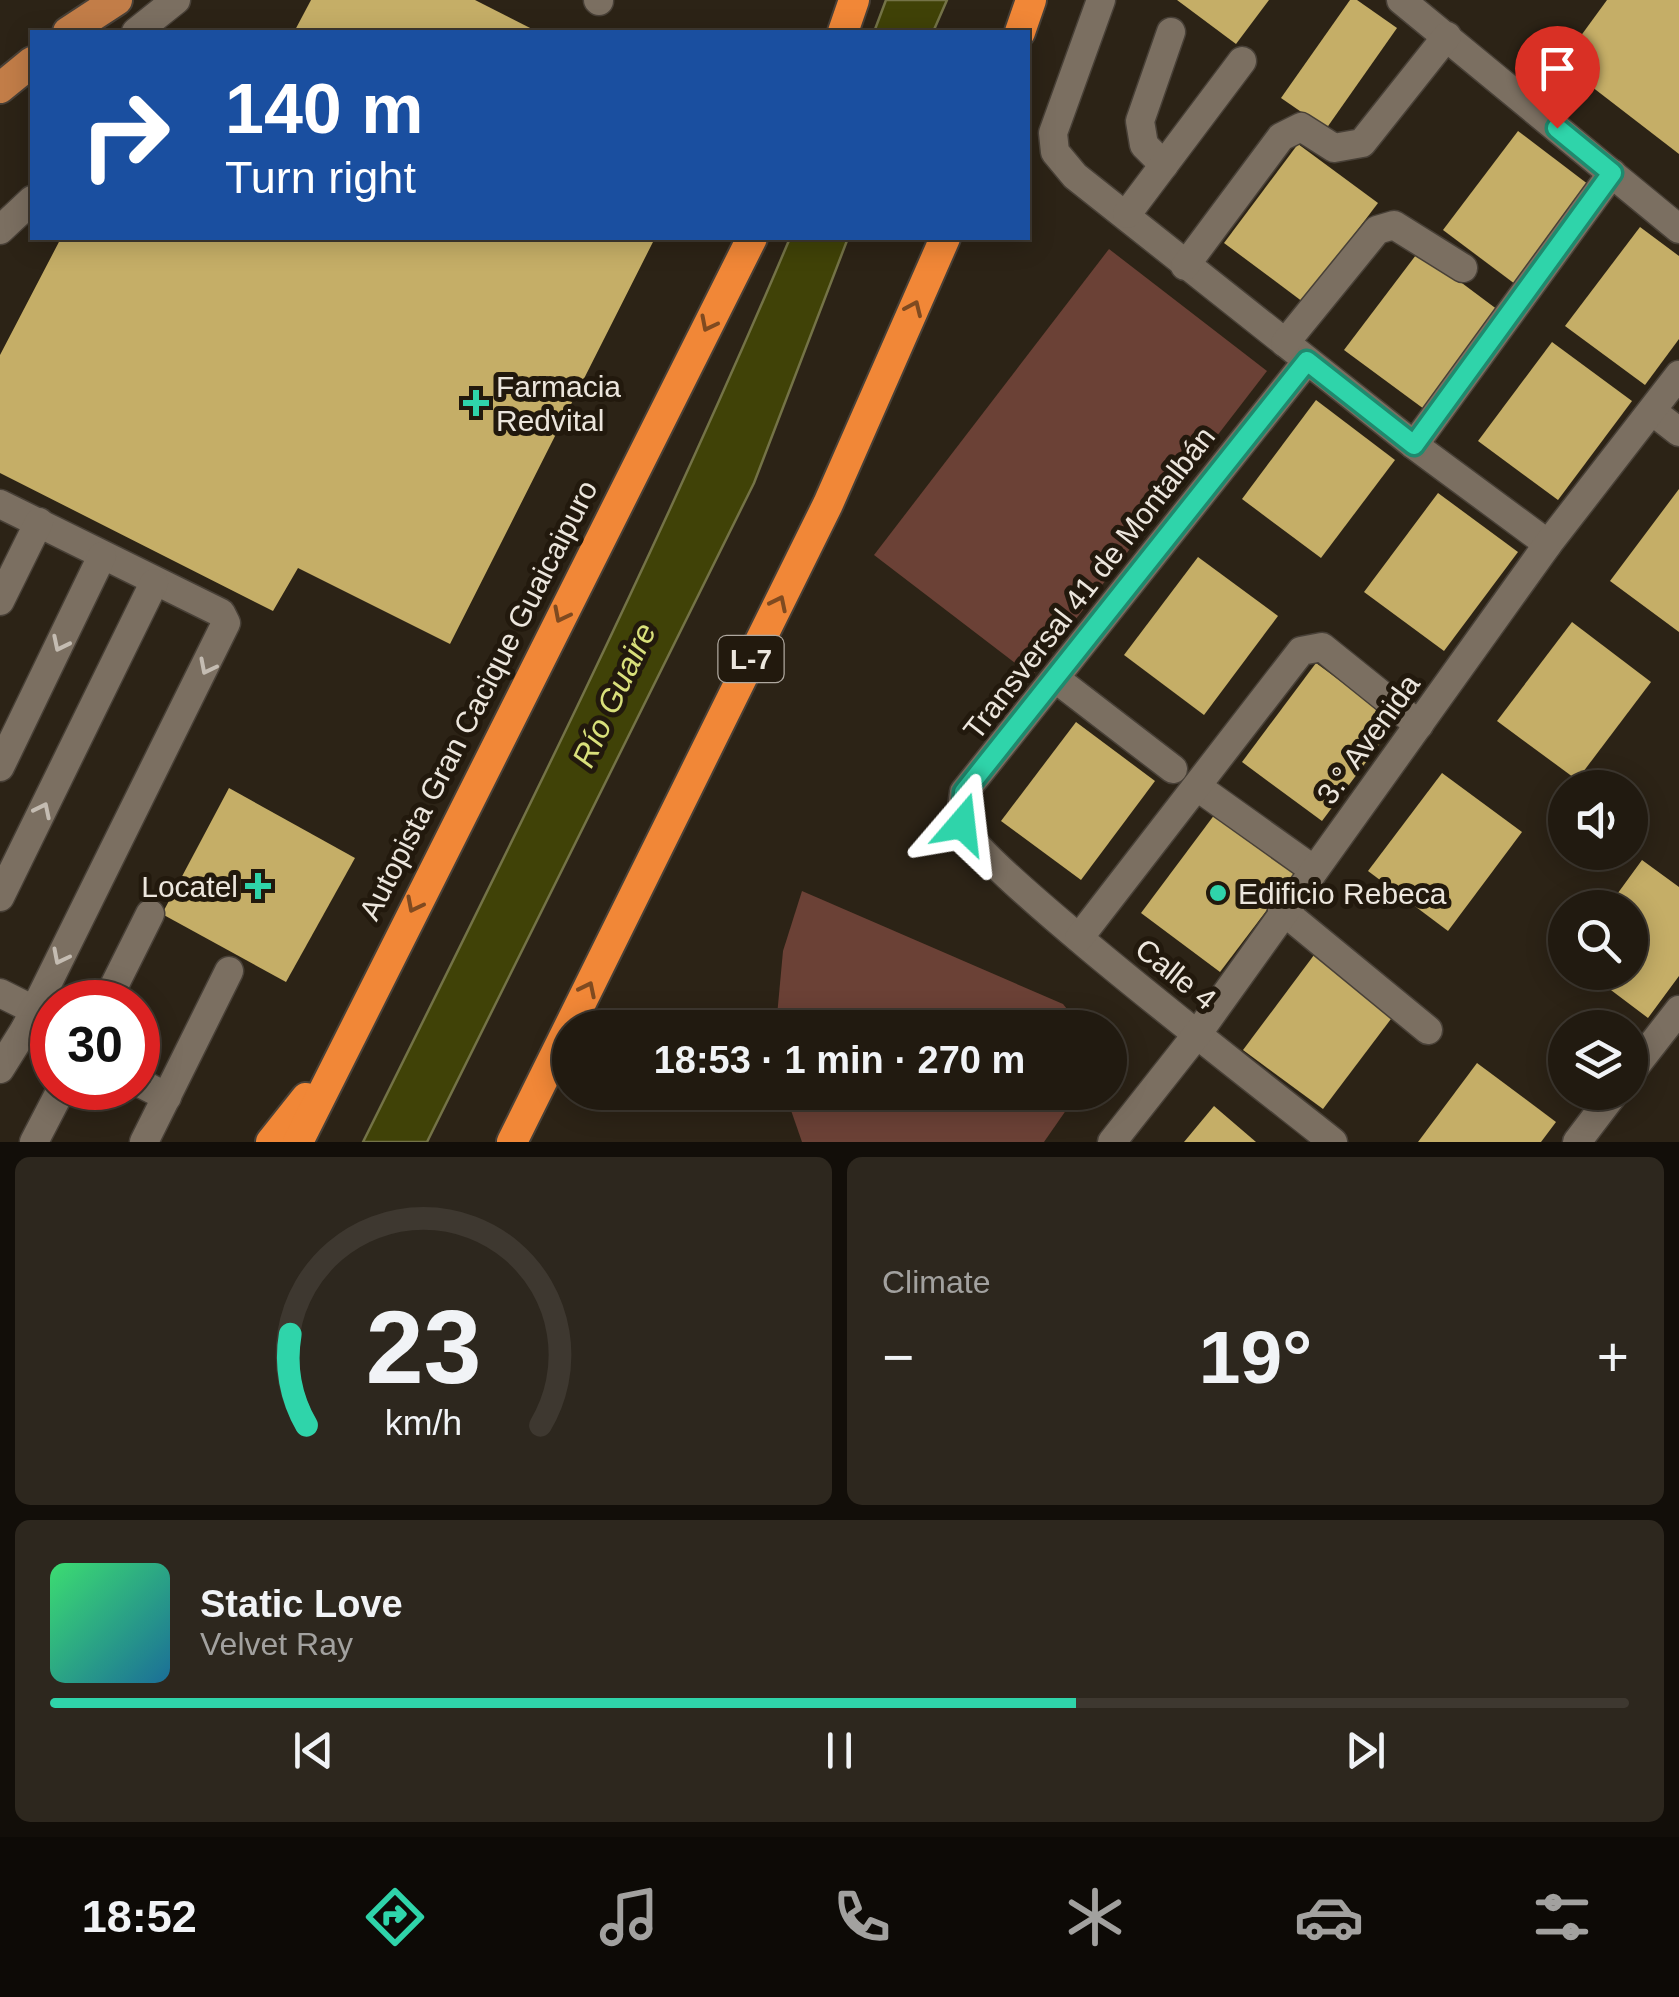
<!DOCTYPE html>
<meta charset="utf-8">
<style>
:root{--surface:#211a10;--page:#2d271e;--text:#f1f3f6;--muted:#a2a19f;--line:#3e3830;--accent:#2fd4aa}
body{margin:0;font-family:Helvetica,sans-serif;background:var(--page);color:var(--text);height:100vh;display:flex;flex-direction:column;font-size:38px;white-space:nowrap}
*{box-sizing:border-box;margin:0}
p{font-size:32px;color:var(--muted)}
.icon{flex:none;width:55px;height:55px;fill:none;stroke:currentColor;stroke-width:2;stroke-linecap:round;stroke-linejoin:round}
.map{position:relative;height:1142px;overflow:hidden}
.details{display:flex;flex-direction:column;gap:15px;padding:15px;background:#120e09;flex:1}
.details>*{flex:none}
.top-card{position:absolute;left:30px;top:30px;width:1000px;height:210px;border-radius:0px;box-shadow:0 5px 25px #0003,0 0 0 2px var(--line);background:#1a4fa0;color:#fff;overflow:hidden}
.buttons{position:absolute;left:1548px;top:770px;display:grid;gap:20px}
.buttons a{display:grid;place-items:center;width:100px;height:100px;border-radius:50%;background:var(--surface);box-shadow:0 5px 25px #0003,0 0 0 2px var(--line);font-size:50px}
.speed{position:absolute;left:30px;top:980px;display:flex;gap:20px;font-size:50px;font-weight:700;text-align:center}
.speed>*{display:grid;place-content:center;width:130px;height:130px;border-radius:50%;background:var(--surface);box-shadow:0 5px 25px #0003,0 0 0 2px var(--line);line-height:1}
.speed .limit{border:15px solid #d22;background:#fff;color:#111}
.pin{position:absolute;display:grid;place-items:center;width:85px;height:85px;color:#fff;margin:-102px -42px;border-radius:50% 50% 50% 0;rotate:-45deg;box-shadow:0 0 10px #0007}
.pin .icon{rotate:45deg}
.me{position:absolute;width:110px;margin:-55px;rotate:17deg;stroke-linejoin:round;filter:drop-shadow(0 0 8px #0008)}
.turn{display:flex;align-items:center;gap:35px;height:210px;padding:0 30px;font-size:45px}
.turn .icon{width:130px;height:130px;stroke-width:2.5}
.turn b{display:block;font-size:70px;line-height:85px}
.big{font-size:75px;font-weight:800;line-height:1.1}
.details .tile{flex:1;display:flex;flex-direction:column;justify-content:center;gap:15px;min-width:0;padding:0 35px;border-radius:15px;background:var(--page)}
.details .dial{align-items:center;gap:0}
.dial svg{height:260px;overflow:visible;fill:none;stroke:var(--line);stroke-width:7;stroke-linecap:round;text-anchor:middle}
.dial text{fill:var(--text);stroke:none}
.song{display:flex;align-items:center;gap:30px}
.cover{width:120px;height:120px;border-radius:15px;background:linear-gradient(135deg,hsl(140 70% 55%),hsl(200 70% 35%))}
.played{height:10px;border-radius:5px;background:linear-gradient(90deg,var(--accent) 65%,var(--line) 65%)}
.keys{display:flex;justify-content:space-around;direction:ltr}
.heat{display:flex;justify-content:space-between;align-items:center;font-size:55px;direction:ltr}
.details .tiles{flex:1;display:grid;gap:15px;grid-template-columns:1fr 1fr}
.tile:last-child{grid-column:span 2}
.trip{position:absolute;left:552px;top:1010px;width:575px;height:100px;border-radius:50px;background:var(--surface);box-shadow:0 5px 25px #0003,0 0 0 2px var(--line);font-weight:800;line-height:100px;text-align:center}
.tab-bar{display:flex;height:160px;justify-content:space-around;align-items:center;background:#0d0a06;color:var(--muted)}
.tab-bar .icon{width:70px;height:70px}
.tab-bar .current{color:var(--accent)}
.tab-bar b{font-size:45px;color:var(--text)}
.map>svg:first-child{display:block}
</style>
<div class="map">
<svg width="1679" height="1142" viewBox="0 0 1679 1142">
<rect width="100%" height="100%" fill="#2c2316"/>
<!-- green -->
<g fill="#6b4136">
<polygon points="1109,249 1267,371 1032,676 874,555"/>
<polygon points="802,891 1063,1004 1081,1027 776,1027 783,951"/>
<polygon points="785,1093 785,1092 1078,1093 1044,1142 802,1142"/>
</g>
<!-- water -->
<g fill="#404207" stroke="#747347" stroke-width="2.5">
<polygon points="886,0 947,0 933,32 874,32"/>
<path d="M790 238H848L754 483 427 1142H363C512 843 660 545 790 238Z"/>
</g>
<!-- building -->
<g fill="#c5ae67">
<polygon points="311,0 475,0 538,32 294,32"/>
<polygon points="1177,0 1269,0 1236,44"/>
<polygon points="1350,0 1357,0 1397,28 1326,129 1281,98"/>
<polygon points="1607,0 1679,0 1679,154 1561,63"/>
<polygon points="1518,131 1597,191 1523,290 1443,230"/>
<polygon points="1298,144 1378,203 1303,302 1224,243"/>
<polygon points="1640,227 1679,256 1679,339 1645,385 1565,326"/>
<polygon points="61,238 655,238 450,644 298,568 273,611 0,473 0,355"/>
<polygon points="1419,251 1498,310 1424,409 1344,350"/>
<polygon points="1552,342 1632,401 1558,500 1478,441"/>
<polygon points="1316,400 1395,460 1321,558 1242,499"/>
<polygon points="1679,489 1679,632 1610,581"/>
<polygon points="1438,493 1518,552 1444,651 1364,592"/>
<polygon points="1198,557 1278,616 1204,715 1124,655"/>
<polygon points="1572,622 1651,682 1577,780 1497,721"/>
<polygon points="1316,663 1396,722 1322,821 1242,762"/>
<polygon points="1076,722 1155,781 1081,880 1001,821"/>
<polygon points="1442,773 1522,832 1448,931 1368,871"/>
<polygon points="229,788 355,858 286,982 162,914"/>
<polygon points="1215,814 1295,873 1220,972 1141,913"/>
<polygon points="1642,860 1679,887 1679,976 1648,1018 1587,972 1630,972 1630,908 1607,908"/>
<polygon points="1317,951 1397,1011 1323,1109 1243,1050"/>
<polygon points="1477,1063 1556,1122 1541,1142 1418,1142"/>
<polygon points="1214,1106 1256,1142 1184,1142"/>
</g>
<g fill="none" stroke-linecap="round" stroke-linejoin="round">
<!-- minor casing -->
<g stroke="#484037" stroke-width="31">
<g id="minor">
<polyline points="598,0 599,1"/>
<polyline points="1101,0 1053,133 1055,152 1075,176 1414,445 1548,544"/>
<polyline points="1401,0 1679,229"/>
<polyline points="136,32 176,0"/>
<polyline points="1164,165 1144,145 1140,121 1171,32"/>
<polyline points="1127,214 1242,61"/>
<polyline points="0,230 32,200"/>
<polyline points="1185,266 1281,137 1301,127 1334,148 1362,143 1447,36"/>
<polyline points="1285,343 1377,230 1394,225 1463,268"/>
<path d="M1307 361 964 792C963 801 960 815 962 823 971 863 1280 1099 1333 1142"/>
<polyline points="1652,411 1679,432"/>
<polyline points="1414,445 1612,173"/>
<polyline points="0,504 221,613 226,623 25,1029 0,1069"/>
<polyline points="0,601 39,522"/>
<polyline points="1056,679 1173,769"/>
<polyline points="0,767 102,556"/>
<polyline points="1199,788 1314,870"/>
<polyline points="0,897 154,583"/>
<polyline points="1282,910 1428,1030"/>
<polyline points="1079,938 1301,651 1322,647 1419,725"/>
<polyline points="0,993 34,1010"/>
<polyline points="106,1002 150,914"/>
<polyline points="25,1029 52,1041"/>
<polyline points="1630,1073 1679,1010"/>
<polyline points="138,1082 167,1097"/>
<polyline points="34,1142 62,1088"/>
<polyline points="144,1142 229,971"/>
<polyline points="1112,1142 1198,1033 1548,544 1679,375"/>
<polyline points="1577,1142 1615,1092"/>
</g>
</g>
<!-- major casing -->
<g stroke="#484037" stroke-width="34">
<g id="major">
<polyline points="68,32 117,0"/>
<polyline points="0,88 32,62"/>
</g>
</g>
<!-- highway casing -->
<g stroke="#484037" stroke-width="34">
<g id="highway">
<polyline points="843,32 854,0"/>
<polyline points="1020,32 1031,0"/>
<polyline points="271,1142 306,1098"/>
<polyline points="298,1142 752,238"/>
<polyline points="512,1142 828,504 945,238"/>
</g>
</g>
<!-- minor -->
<use href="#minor" stroke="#7b6f61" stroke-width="28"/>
<!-- major -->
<use href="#major" stroke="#c27d48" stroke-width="30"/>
<!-- highway -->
<use href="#highway" stroke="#f18737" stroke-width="30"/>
</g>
<!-- one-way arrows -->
<defs><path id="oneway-chevron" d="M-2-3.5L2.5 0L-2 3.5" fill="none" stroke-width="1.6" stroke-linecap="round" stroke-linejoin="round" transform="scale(2.5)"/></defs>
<g stroke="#7f4a20">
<use href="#oneway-chevron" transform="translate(914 308) rotate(-66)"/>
<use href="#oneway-chevron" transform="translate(708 324) rotate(117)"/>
<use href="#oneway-chevron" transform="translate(779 603) rotate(-64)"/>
<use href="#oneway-chevron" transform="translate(561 615) rotate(117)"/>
<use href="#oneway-chevron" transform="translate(414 905) rotate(117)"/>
<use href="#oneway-chevron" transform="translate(588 989) rotate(-64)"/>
</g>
<g stroke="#c4bcb2">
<use href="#oneway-chevron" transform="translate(60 644) rotate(116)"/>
<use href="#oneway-chevron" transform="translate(207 667) rotate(117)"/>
<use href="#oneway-chevron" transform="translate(43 810) rotate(-64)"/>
<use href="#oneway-chevron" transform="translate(60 957) rotate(117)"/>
</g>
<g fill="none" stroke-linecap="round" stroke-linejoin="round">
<!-- route casing -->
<g stroke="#1f8a6e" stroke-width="25">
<polyline id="route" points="962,824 964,792 1307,361 1414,445 1612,173 1557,128"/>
</g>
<!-- route -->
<use href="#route" stroke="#2fd4aa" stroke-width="18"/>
</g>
<!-- markers -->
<g fill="#2fd4aa" stroke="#22190d" stroke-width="4">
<path d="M471 388h10v10h10v10h-10v10h-10v-10h-10v-10h10z"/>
<path d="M253 871h10v10h10v10h-10v10h-10v-10h-10v-10h10z"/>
<circle cx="1218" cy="893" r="10"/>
</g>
<g text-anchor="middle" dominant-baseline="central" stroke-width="10" stroke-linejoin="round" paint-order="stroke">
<!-- shield labels -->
<rect fill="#22190d" stroke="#afa89f" stroke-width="2.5" x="718.5" y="636" width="65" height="46" rx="8"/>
<g font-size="28" font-weight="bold" fill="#ece6dd">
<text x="751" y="659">L-7</text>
</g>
<!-- poi labels -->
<g font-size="30" fill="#ece6dd" stroke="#22190d" text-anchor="start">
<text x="496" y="386">Farmacia<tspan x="496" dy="34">Redvital</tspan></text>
<text x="238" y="886" text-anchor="end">Locatel</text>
<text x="1238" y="893">Edificio Rebeca</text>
</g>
<!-- street labels -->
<g font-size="30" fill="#ece6dd" stroke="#22190d">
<text transform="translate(1089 583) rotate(-52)">Transversal 41 de Montalbán</text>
<text transform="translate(478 700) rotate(-63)">Autopista Gran Cacique Guaicaipuro</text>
<text transform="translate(1368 739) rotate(-54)">3.° Avenida</text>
<text transform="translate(1176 974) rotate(39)">Calle 4</text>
</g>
<!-- water labels -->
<g font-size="32" font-style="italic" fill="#d9e07b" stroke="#22190d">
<text transform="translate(614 695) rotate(-65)">Río Guaire</text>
</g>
</g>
</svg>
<div class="buttons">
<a><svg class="icon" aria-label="sound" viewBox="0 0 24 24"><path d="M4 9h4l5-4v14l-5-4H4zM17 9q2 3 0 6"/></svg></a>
<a><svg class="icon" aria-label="search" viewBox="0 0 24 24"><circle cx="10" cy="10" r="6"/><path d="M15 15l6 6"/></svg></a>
<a><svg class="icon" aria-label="layers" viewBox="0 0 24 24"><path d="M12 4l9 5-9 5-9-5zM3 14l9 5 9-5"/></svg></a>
</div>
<div class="speed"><div class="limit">30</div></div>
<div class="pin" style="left:1557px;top:128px;background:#d93025"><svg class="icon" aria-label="arrive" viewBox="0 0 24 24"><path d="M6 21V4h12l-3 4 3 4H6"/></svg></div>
<svg class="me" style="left:962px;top:824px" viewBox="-20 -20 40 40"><path d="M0-17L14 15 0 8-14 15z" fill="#2fd4aa" stroke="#fff" stroke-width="4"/></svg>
<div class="trip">18:53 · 1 min · 270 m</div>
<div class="top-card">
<div class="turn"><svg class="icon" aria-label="right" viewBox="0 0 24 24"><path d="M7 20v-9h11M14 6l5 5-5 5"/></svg><div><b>140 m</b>Turn right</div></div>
</div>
</div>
<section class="details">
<div class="tiles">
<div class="tile dial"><svg viewBox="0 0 100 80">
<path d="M14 69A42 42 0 1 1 86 69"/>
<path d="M14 69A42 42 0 0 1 9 41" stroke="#2fd4aa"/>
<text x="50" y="56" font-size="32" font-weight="700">23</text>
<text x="50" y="72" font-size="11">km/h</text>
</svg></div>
<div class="tile"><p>Climate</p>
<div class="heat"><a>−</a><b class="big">19°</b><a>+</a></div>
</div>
<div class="tile">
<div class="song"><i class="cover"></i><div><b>Static Love</b><p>Velvet Ray</p></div></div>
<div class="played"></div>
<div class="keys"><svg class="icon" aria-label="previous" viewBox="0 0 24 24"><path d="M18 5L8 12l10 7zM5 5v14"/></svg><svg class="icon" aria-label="pause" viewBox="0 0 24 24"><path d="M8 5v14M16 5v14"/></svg><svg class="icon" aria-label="next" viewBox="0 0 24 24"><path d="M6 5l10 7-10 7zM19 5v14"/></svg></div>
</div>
</div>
</section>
<nav class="tab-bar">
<b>18:52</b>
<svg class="icon current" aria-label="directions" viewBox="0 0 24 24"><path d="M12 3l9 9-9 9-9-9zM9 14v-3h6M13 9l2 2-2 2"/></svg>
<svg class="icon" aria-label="music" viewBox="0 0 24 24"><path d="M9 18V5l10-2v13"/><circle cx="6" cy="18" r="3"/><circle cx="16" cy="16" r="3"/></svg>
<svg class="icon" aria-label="phone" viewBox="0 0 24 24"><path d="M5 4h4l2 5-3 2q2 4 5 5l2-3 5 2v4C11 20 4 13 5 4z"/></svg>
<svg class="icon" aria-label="climate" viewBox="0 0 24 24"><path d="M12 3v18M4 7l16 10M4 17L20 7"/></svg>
<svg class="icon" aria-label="car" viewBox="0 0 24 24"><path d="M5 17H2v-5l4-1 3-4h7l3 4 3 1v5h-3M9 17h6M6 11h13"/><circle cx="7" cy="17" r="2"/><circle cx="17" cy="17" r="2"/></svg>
<svg class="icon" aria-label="filters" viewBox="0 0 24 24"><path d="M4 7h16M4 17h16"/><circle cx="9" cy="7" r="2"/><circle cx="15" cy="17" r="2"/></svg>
</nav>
